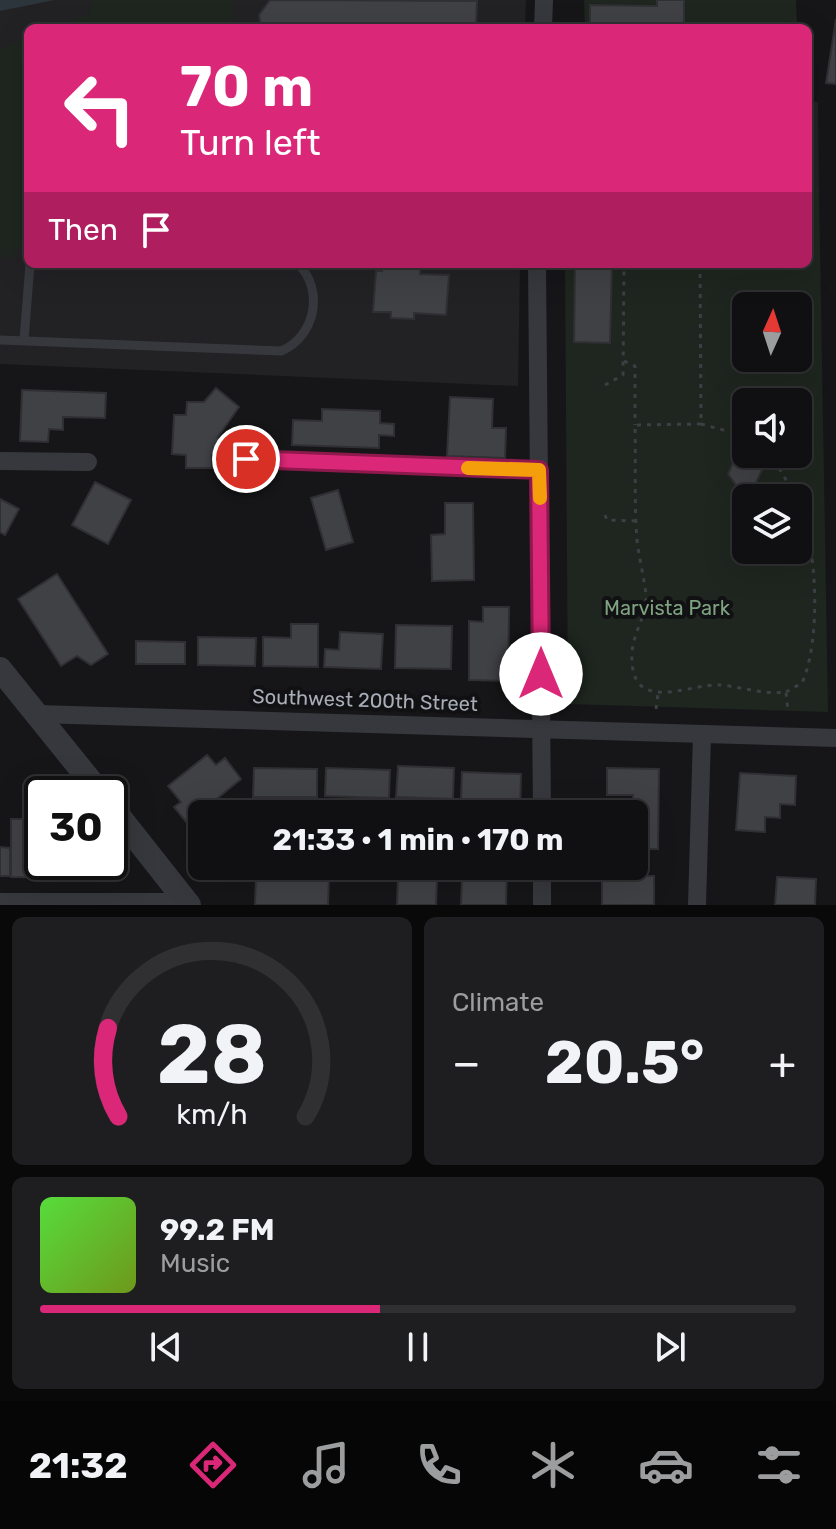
<!DOCTYPE html>
<meta charset="utf-8">
<style>
:root{--surface:#101012;--page:#1e1e20;--text:#f1f3f6;--muted:#9c9d9f;--line:#303032;--accent:#db2777}
body{margin:0;font-family:Rubik,sans-serif;background:var(--page);color:var(--text);height:100vh;display:flex;flex-direction:column;font-size:30px;white-space:nowrap}
*{box-sizing:border-box;margin:0}
p{font-size:26px;color:var(--muted)}
.icon{flex:none;width:44px;height:44px;fill:none;stroke:currentColor;stroke-width:2;stroke-linecap:round;stroke-linejoin:round}
.map{position:relative;height:905px;overflow:hidden}
.side{display:flex;flex-direction:column;gap:12px;padding:12px;background:#09090a;flex:1}
.side>*{flex:none}
.banner{position:absolute;left:24px;top:24px;width:788px;height:244px;border-radius:12px;box-shadow:0 8px 32px #0002,0 0 0 2px var(--line);background:#db2777;color:#fff;overflow:hidden}
.needle{width:52px;rotate:3deg}
.controls{position:absolute;left:732px;top:292px;display:grid;gap:16px}
.controls a{display:grid;place-items:center;width:80px;height:80px;border-radius:12px;background:var(--surface);box-shadow:0 8px 32px #0002,0 0 0 2px var(--line);font-size:40px}
.speed{position:absolute;left:24px;top:776px;display:flex;gap:16px;font-size:40px;font-weight:700;text-align:center}
.speed>*{display:grid;place-content:center;width:104px;height:104px;border-radius:50%;background:var(--surface);box-shadow:0 8px 32px #0002,0 0 0 2px var(--line);line-height:1}
.speed .limit{border:4px solid #111;border-radius:12px;background:#fff;color:#111}
.pin{position:absolute;display:grid;place-items:center;width:68px;height:68px;color:#fff;margin:-34px;border:4px solid #fff;border-radius:50%;box-shadow:0 2px 8px #0007}
.me{position:absolute;width:88px;margin:-44px;rotate:0deg;stroke-linejoin:round;filter:drop-shadow(0 0 6px #0008)}
.turn{display:flex;align-items:center;gap:28px;height:168px;padding:0 24px;font-size:36px}
.turn .icon{width:104px;height:104px;stroke-width:2.5}
.turn b{display:block;font-size:56px;line-height:68px}
.then{display:flex;align-items:center;height:76px;padding:0 24px;background:#0003;gap:16px;font-size:30px}
.big{font-size:60px;font-weight:700;line-height:1.1}
.side .card{flex:1;display:flex;flex-direction:column;justify-content:center;gap:12px;min-width:0;padding:0 28px;border-radius:12px;background:var(--page)}
.side .dial{align-items:center;gap:0}
.dial svg{height:208px;overflow:visible;fill:none;stroke:var(--line);stroke-width:7;stroke-linecap:round;text-anchor:middle}
.dial text{fill:var(--text);stroke:none}
.song{display:flex;align-items:center;gap:24px}
.cover{width:96px;height:96px;border-radius:12px;background:linear-gradient(135deg,hsl(110 70% 55%),hsl(80 70% 35%))}
.played{height:8px;border-radius:4px;background:linear-gradient(90deg,var(--accent) 45%,var(--line) 45%)}
.keys{display:flex;justify-content:space-around;direction:ltr}
.heat{display:flex;justify-content:space-between;align-items:center;font-size:44px;direction:ltr}
.side .tiles{flex:1;display:grid;gap:12px;grid-template-columns:1fr 1fr}
.card:last-child{grid-column:span 2}
.trip{position:absolute;left:188px;top:800px;width:460px;height:80px;border-radius:12px;background:var(--surface);box-shadow:0 8px 32px #0002,0 0 0 2px var(--line);font-weight:700;line-height:80px;text-align:center}
.tab-bar{display:flex;height:128px;justify-content:space-around;align-items:center;background:#060607;color:var(--muted)}
.tab-bar .icon{width:56px;height:56px}
.tab-bar .selected{color:var(--accent)}
.tab-bar b{font-size:36px;color:var(--text)}
.map>svg:first-child{display:block}
</style>
<div class="map">
<svg width="836" height="905" viewBox="0 0 836 905">
<rect width="100%" height="100%" fill="#161618"/>
<!-- built -->
<g fill="#222225">
<polygon points="0,0 526,0 525,28 28,28 28,264 520,264 518,386 0,364"/>
<polygon points="808,101 818,102 819,188 808,188 808,204"/>
</g>
<!-- green -->
<g fill="#1e261f" fill-rule="evenodd">
<polygon points="93,0 233,0 233,28 54,28 89,14"/>
<polygon points="584,0 796,0 797,28 585,28"/>
<polygon points="28,38 28,239 11,257 0,257 0,49"/>
<path d="M808 188H819L828 712 568 704 565 264H808ZM746 306H798V358H746ZM746 402H798V454H746ZM746 498H798V550H746Z"/>
</g>
<!-- water -->
<polygon fill="#2c353c" points="0,0 54,0 0,11"/>
<!-- building -->
<g fill="#404145" stroke="#303034" stroke-width="2">
<polygon points="270,0 477,1 476,28 261,28 259,15"/>
<polygon points="657,0 684,0 684,28 590,28 590,5 657,6"/>
<polygon points="836,19 836,84 826,83"/>
<polygon points="383,264 421,264 420,274 449,275 446,315 414,313 414,319 391,318 391,312 373,312 376,271 382,271"/>
<polygon points="575,264 612,264 610,343 574,342"/>
<polygon points="216,388 239,407 218,437 237,438 237,455 212,455 212,468 186,468 186,455 172,454 174,415 186,415 187,402 204,402"/>
<polygon points="22,390 106,393 105,418 63,417 63,430 49,429 48,442 20,441"/>
<polygon points="450,397 493,399 492,428 506,428 505,458 447,456"/>
<polygon points="322,409 380,411 380,423 394,424 394,436 379,435 379,448 292,445 293,420 322,421"/>
<polygon points="751,456 762,470 755,485 738,488 728,474 735,458"/>
<polygon points="95,482 131,500 108,544 72,525"/>
<polygon points="338,490 353,542 326,550 311,498"/>
<polygon points="0,499 19,509 5,535 0,532"/>
<polygon points="445,503 473,503 474,580 432,581 431,535 445,534"/>
<polygon points="57,574 108,654 91,665 77,656 61,666 18,599"/>
<polygon points="483,607 509,607 508,681 469,680 469,621 483,622"/>
<polygon points="291,624 318,624 318,667 263,666 263,637 291,638"/>
<polygon points="396,625 452,626 451,669 395,668"/>
<polygon points="340,632 383,634 381,669 324,667 325,649 339,650"/>
<polygon points="198,637 256,638 255,666 198,665"/>
<polygon points="136,641 185,642 185,664 136,664"/>
<polygon points="207,755 216,765 225,758 241,779 187,823 174,807 181,802 168,786"/>
<polygon points="398,766 454,768 453,799 396,797"/>
<polygon points="254,768 317,769 317,797 253,797"/>
<polygon points="326,768 390,770 389,798 325,796"/>
<polygon points="607,768 659,769 658,849 634,849 633,795 607,795"/>
<polygon points="462,772 521,774 520,814 475,814 476,800 461,799"/>
<polygon points="740,773 796,776 795,805 780,804 780,818 765,817 765,832 736,830"/>
<polygon points="11,819 42,819 42,862 84,862 84,878 11,877"/>
<polygon points="0,847 10,848 10,876 0,876"/>
<polygon points="242,866 286,866 285,876 329,878 328,905 255,905 256,875 241,875"/>
<polygon points="481,866 507,866 506,905 461,905 462,879 467,879 468,869 481,870"/>
<polygon points="398,876 437,879 436,905 397,905"/>
<rect x="602" y="876" width="52" height="29"/>
<polygon points="777,877 816,879 815,905 775,905"/>
</g>
<g fill="none" stroke-linecap="round" stroke-linejoin="round">
<!-- path -->
<g stroke="#3d3f44" stroke-width="3" stroke-dasharray="4 6" stroke-linecap="butt">
<path d="M700 264 701 424 635 425C636 463 634 502 637 540 639 559 644 576 646 595 647 615 633 633 632 653 629 717 689 683 720 685 743 687 763 695 786 692L788 712"/>
<polyline points="624,361 635,366 635,425"/>
<polyline points="605,385 623,375 624,264"/>
<polyline points="701,424 746,436"/>
<polyline points="765,454 781,471 796,498"/>
<polyline points="742,457 746,442"/>
<polyline points="605,515 607,520 636,521"/>
<path d="M786 692 802 683C821 641 818 545 798 503"/>
<polyline points="656,709 658,694"/>
</g>
<!-- service -->
<g stroke="#37383d" stroke-width="9">
<path d="M0 340 281 351C315 337 325 290 298 264"/>
<polyline points="24,340 30,264"/>
</g>
<!-- minor -->
<g stroke="#37383d" stroke-width="18">
<polyline points="543,28 544,0"/>
<polyline points="537,264 542,814"/>
<polyline points="246,459 539,470"/>
<polyline points="0,461 88,462"/>
<polyline points="38,714 836,738"/>
<polyline points="542,866 542,905"/>
<polyline points="0,902 186,902"/>
<polyline points="697,905 702,735"/>
</g>
<!-- tertiary -->
<g stroke="#37383d" stroke-width="24">
<polyline points="0,669 101,794"/>
<polyline points="110,805 189,905"/>
</g>
</g>
<g fill="none" stroke-linecap="round" stroke-linejoin="round">
<!-- route casing -->
<g stroke="#8e194d" stroke-width="20">
<polyline id="route" points="246,459 539,470 541,674"/>
</g>
<!-- route -->
<use href="#route" stroke="#db2777" stroke-width="14"/>
<!-- slow -->
<polyline stroke="#f59e0b" stroke-width="14" points="468,468 539,470 540,498"/>
</g>
<g text-anchor="middle" dominant-baseline="central" stroke-width="8" stroke-linejoin="round" paint-order="stroke">
<!-- park labels -->
<g font-size="20" fill="#7fa381" stroke="#111113">
<text x="667" y="608">Marvista Park</text>
</g>
<!-- street labels -->
<g font-size="20" fill="#a8adb8" stroke="#111113">
<text transform="translate(365 700) rotate(2)">Southwest 200th Street</text>
</g>
</g>
</svg>
<div class="controls">
<a><svg class="needle" viewBox="-14 -14 28 28"><path d="M0-13l5 13h-10z" fill="#e53935"/><path d="M0 13l5-13h-10z" fill="#9c9d9f"/></svg></a>
<a><svg class="icon" aria-label="sound" viewBox="0 0 24 24"><path d="M4 9h4l5-4v14l-5-4H4zM17 9q2 3 0 6"/></svg></a>
<a><svg class="icon" aria-label="layers" viewBox="0 0 24 24"><path d="M12 4l9 5-9 5-9-5zM3 14l9 5 9-5"/></svg></a>
</div>
<div class="speed"><div class="limit">30</div></div>
<div class="pin" style="left:246px;top:459px;background:#d93025"><svg class="icon" aria-label="arrive" viewBox="0 0 24 24"><path d="M6 21V4h12l-3 4 3 4H6"/></svg></div>
<svg class="me" style="left:541px;top:674px" viewBox="-20 -20 40 40"><circle r="19" fill="#fff"/><path d="M0-13L10 11 0 6-10 11z" fill="#db2777"/></svg>
<div class="trip">21:33 · 1 min · 170 m</div>
<div class="banner">
<div class="turn"><svg class="icon" aria-label="left" viewBox="0 0 24 24"><path d="M17 20v-9H6M10 6l-5 5 5 5"/></svg><div><b>70 m</b>Turn left</div></div>
<div class="then">Then<svg class="icon" aria-label="arrive" viewBox="0 0 24 24"><path d="M6 21V4h12l-3 4 3 4H6"/></svg></div>
</div>
</div>
<section class="side">
<div class="tiles">
<div class="card dial"><svg viewBox="0 0 100 80">
<path d="M14 69A42 42 0 1 1 86 69"/>
<path d="M14 69A42 42 0 0 1 10 35" stroke="#db2777"/>
<text x="50" y="56" font-size="32" font-weight="700">28</text>
<text x="50" y="72" font-size="11">km/h</text>
</svg></div>
<div class="card"><p>Climate</p>
<div class="heat"><a>−</a><b class="big">20.5°</b><a>+</a></div>
</div>
<div class="card">
<div class="song"><i class="cover"></i><div><b>99.2 FM</b><p>Music</p></div></div>
<div class="played"></div>
<div class="keys"><svg class="icon" aria-label="previous" viewBox="0 0 24 24"><path d="M18 5L8 12l10 7zM5 5v14"/></svg><svg class="icon" aria-label="pause" viewBox="0 0 24 24"><path d="M8 5v14M16 5v14"/></svg><svg class="icon" aria-label="next" viewBox="0 0 24 24"><path d="M6 5l10 7-10 7zM19 5v14"/></svg></div>
</div>
</div>
</section>
<nav class="tab-bar">
<b>21:32</b>
<svg class="icon selected" aria-label="directions" viewBox="0 0 24 24"><path d="M12 3l9 9-9 9-9-9zM9 14v-3h6M13 9l2 2-2 2"/></svg>
<svg class="icon" aria-label="music" viewBox="0 0 24 24"><path d="M9 18V5l10-2v13"/><circle cx="6" cy="18" r="3"/><circle cx="16" cy="16" r="3"/></svg>
<svg class="icon" aria-label="phone" viewBox="0 0 24 24"><path d="M5 4h4l2 5-3 2q2 4 5 5l2-3 5 2v4C11 20 4 13 5 4z"/></svg>
<svg class="icon" aria-label="climate" viewBox="0 0 24 24"><path d="M12 3v18M4 7l16 10M4 17L20 7"/></svg>
<svg class="icon" aria-label="car" viewBox="0 0 24 24"><path d="M5 17H2v-5l4-1 3-4h7l3 4 3 1v5h-3M9 17h6M6 11h13"/><circle cx="7" cy="17" r="2"/><circle cx="17" cy="17" r="2"/></svg>
<svg class="icon" aria-label="filters" viewBox="0 0 24 24"><path d="M4 7h16M4 17h16"/><circle cx="9" cy="7" r="2"/><circle cx="15" cy="17" r="2"/></svg>
</nav>
